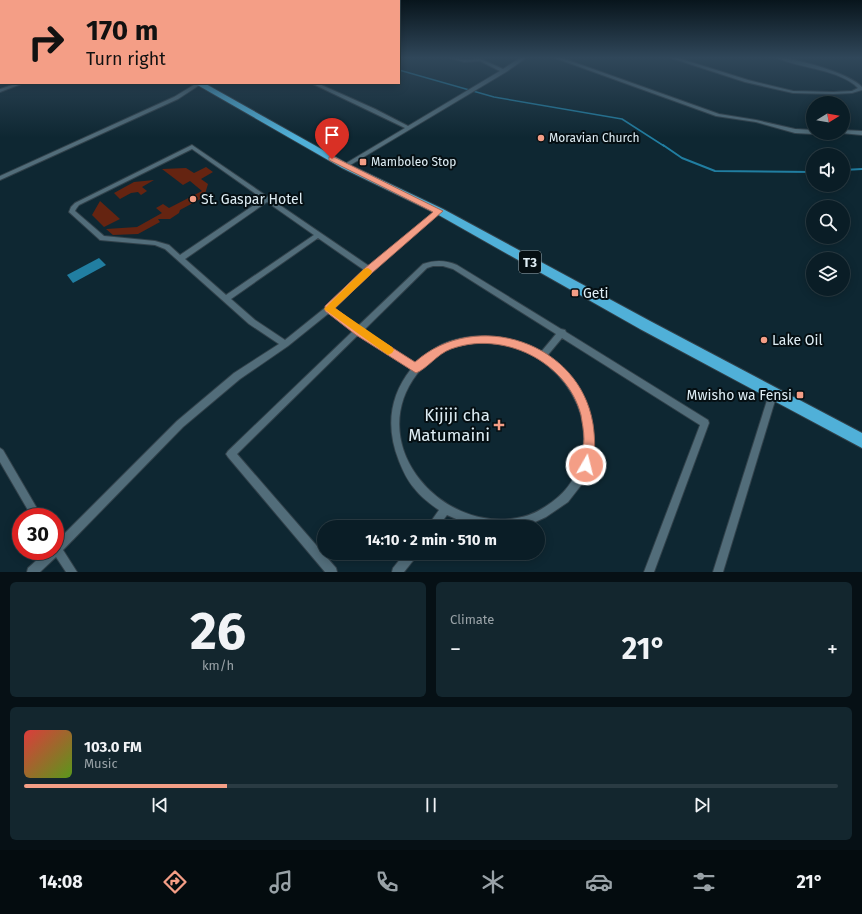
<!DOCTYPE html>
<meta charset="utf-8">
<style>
:root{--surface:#0a1d26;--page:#13262e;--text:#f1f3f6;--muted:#99a2a7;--line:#2a3b43;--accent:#f49e86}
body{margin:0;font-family:"Fira Sans",sans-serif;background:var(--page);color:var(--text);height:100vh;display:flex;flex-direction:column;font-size:15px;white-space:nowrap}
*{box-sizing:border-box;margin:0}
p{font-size:13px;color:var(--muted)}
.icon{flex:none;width:22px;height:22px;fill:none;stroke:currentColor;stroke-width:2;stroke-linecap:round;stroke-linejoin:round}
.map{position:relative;height:572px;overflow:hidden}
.drawer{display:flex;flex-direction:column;gap:10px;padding:10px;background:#061015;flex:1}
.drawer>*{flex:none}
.banner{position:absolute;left:0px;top:0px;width:400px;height:84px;box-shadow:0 2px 10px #0003,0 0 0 1px var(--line);background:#f49e86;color:#111;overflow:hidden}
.needle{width:26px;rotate:79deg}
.controls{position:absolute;left:806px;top:96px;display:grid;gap:8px}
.controls a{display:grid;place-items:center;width:44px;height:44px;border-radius:50%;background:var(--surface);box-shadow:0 2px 10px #0003,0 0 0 1px var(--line);font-size:20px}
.speed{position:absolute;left:12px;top:508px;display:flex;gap:8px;font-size:20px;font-weight:700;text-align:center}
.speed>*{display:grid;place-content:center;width:52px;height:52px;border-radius:50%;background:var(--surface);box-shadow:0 2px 10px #0003,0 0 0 1px var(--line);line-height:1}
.speed .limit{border:6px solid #d22;background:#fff;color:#111}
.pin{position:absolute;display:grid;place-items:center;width:34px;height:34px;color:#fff;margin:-41px -17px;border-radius:50% 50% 50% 0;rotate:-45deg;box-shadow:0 0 4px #0007}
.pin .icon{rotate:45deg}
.me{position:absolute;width:44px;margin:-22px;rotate:8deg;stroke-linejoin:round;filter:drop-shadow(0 0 3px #0008)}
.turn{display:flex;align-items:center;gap:14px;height:84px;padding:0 20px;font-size:18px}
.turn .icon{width:52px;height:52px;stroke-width:2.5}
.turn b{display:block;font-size:28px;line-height:34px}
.big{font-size:30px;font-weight:700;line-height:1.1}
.drawer .widget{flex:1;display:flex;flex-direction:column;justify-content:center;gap:6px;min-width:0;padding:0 14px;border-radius:6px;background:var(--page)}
.drawer .dial{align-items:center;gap:0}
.dial b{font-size:52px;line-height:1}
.song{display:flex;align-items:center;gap:12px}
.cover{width:48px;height:48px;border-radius:6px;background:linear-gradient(135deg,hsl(0 70% 55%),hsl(90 70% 35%))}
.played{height:4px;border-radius:2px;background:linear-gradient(90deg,var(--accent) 25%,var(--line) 25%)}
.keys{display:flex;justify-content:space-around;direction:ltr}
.heat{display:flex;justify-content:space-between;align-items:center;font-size:22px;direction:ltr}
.drawer .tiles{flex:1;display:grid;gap:10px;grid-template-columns:1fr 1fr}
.widget:last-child{grid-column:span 2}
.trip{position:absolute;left:317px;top:520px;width:228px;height:40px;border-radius:20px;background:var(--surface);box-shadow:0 2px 10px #0003,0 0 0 1px var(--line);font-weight:700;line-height:40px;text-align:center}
.dock{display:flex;height:64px;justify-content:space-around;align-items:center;background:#040c0f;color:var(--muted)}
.dock .icon{width:28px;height:28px}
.dock .selected{color:var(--accent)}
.dock b{font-size:18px;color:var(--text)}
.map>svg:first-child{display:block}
</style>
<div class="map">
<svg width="862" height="572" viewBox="0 0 862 572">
<rect width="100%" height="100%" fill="#0e2732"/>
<!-- water -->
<polygon fill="#217ea1" points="99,258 106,265 73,283 67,275"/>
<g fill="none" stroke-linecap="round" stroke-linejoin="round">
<!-- stream-far1 -->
<polyline stroke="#217ea1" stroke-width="1.5" points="399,70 494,97 622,119 664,146"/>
<!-- stream -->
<g stroke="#217ea1" stroke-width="2">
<polyline points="663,145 682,158 715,171 813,172"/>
<polyline points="843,170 862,169"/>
</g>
</g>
<!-- building -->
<g fill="#652411">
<polygon points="206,167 213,172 201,179 208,184 204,197 180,210 179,213 170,219 158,219 160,222 138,234 113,235 106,229 137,227 162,213 156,208 163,204 169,208 202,191 190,181 183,185 162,169 186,168 194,173"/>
<polygon points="154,180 142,187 147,191 141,195 138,192 131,193 120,199 114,193 134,182"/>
<polygon points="100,201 120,219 104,227 92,215"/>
</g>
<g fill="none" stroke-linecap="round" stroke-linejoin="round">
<!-- street casing -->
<g stroke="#31414a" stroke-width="2">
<g id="street">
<polygon points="451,58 464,60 481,59 503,69 520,58 526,58 506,72 347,167 343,167 343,165 405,128 311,83 317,83 375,109 408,126 500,71 480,61 464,62"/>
<polygon points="555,58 562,58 719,114 756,120 795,129 813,130 813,133 815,133 813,134 795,133 756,122 716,116"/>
<path d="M671 58H678L748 80 793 91 833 92 852 91 858 88C841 70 800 68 777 58 796 58 849 73 862 87V90L852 93 833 94 793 93 745 82Z"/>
<polygon points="18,83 24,83 0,92 0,89"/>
<polygon points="197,83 201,84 178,99 0,180 0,176 174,97"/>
<polygon points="843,130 862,131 862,135 841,133 843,133"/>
<path d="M192 145 369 266 437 210H441L442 211 441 212 371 272 334 309 357 327 423 264C435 260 445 260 457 265L561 329 565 330 566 332 708 420 709 423 654 572H644L700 425 562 338 547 356 564 370 578 389 589 414 593 436 591 459 582 484 568 502 546 517 524 527H480L461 521 447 515 438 527H427L439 510C430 504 420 496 414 488 407 480 403 471 399 461 386 428 389 397 411 369L358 335 237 454 336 568 337 572H325L228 457 226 454 228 451 353 331 329 313 288 346 240 379 183 427 63 550 77 572H66L56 557 40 572H27L28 568 47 551H55V542H56L177 421 234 373 279 344 249 324 165 249 155 245 100 240 69 212 71 207 75 203ZM192 149 263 199 180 255 169 245 155 241 104 236 75 211 76 209 79 205ZM267 202 314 235 226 295 185 259ZM318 238 364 270 326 307 285 340 255 320 231 299ZM433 266H443L453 269 556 334 541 352C512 336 474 330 443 344 433 349 424 356 416 364L363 331 427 268ZM485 342C503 344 524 347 539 359 552 368 564 380 572 394 593 430 586 478 552 502 541 510 531 516 517 518 439 532 364 443 417 374 425 363 436 353 449 348 460 344 473 343 485 342Z"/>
<polygon points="773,390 776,391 777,394 723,572 713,572 769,394 770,391"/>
<polygon points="0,448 3,450 42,517 32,517 0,462"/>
<polygon points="405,553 417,553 416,557 404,572 392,572 393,568"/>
</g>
</g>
<!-- highway casing -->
<g stroke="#31414a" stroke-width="2">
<polygon id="highway" points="194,83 204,83 348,164 443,209 650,321 862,433 862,448 640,329 435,213 342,168"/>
</g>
<!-- street -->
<use href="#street" fill="#526d7a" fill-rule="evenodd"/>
<!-- highway -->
<use href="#highway" fill="#50b0d8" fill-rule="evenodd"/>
</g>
<!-- sky -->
<linearGradient id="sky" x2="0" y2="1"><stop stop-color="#08151c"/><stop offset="0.42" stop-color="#30475a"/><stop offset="1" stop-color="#30475a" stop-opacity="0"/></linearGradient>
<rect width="862" height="138" fill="url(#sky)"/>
<!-- route -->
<path fill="#f49e86" stroke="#9f6757" d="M329 157H334L443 211 372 273 335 308 363 329 415 362C476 308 580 342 593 424 595 438 596 455 591 469L586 471 582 469C578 459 584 449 584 439 584 431 582 422 581 415 567 361 502 330 451 349 437 354 427 369 416 373L356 335 325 311V306L365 268 433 212 329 160Z"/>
<!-- slow -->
<polygon fill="#f59e0b" points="368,268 372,271 371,274 335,308 392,347 394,350 392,353 388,355 324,309 364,269"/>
<!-- markers -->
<g fill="#f49e86" stroke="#050f13" stroke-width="1.5">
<circle cx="541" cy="138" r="4"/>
<rect x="359" y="158" width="8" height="8" rx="2"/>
<circle cx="193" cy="199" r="4"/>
<rect x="571" y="289" width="8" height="8" rx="2"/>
<circle cx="764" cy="340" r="4"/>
<rect x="796" y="391" width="8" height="8" rx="2"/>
<path d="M497 419h4v4h4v4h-4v4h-4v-4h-4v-4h4z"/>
</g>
<g text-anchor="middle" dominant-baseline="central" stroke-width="4" stroke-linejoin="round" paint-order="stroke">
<!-- far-poi labels -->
<g font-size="12" fill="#deedf4" stroke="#050f13" text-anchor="start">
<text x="549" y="138">Moravian Church</text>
<text x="371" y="162">Mamboleo Stop</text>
</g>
<!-- shield labels -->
<rect fill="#050f13" stroke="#9daab0" stroke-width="1" x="519" y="251" width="22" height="22" rx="3"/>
<g font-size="13" font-weight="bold" fill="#deedf4">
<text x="530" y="262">T3</text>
</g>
<!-- poi labels -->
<g font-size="14" fill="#deedf4" stroke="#050f13" text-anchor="start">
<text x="201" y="199">St. Gaspar Hotel</text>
<text x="583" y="293">Geti</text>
<text x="772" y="340">Lake Oil</text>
<text x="792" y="395" text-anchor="end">Mwisho wa Fensi</text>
</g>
<!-- near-poi labels -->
<g font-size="17" fill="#deedf4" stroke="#050f13" text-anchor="end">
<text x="490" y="415">Kijiji cha<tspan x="490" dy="20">Matumaini</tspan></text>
</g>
</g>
</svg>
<div class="controls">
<a><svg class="needle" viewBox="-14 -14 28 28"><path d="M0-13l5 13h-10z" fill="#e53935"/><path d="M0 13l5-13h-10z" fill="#99a2a7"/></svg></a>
<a><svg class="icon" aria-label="sound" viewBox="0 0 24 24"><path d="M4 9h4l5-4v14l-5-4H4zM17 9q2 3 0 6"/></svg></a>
<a><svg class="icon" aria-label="search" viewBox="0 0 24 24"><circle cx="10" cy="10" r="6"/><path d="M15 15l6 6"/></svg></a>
<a><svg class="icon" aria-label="layers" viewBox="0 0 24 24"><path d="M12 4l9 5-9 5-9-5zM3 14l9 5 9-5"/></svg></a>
</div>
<div class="speed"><div class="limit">30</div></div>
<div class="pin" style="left:332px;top:159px;background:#d93025"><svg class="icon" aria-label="arrive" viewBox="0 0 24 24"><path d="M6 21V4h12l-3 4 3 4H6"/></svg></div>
<svg class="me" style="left:586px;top:465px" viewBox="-20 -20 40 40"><circle r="17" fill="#f49e86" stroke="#fff" stroke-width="3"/><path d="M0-11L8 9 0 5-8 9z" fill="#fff"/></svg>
<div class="trip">14:10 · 2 min · 510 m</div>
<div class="banner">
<div class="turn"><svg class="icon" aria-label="right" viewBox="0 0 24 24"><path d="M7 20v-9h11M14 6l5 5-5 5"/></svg><div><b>170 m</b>Turn right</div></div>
</div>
</div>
<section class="drawer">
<div class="tiles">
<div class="widget dial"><b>26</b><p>km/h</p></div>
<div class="widget"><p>Climate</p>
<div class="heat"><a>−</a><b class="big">21°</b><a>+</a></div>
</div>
<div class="widget">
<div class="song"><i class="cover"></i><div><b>103.0 FM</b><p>Music</p></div></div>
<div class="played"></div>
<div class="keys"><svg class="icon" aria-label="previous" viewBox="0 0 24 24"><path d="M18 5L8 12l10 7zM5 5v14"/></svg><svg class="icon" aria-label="pause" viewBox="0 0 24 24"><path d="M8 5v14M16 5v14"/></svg><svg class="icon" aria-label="next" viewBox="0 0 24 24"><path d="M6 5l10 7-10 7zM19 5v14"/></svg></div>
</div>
</div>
</section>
<nav class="dock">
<b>14:08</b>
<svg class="icon selected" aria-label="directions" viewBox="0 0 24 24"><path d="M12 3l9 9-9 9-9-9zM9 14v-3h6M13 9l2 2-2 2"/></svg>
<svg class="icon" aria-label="music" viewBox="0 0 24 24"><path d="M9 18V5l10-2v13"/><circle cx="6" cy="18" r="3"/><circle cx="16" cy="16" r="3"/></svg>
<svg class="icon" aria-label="phone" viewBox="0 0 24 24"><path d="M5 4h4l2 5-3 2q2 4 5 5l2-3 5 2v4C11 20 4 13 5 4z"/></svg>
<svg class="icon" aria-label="climate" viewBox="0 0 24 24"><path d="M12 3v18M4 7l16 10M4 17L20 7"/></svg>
<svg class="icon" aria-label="car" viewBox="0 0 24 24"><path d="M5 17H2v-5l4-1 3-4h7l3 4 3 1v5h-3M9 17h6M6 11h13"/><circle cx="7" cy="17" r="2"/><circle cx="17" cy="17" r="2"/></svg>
<svg class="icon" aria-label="filters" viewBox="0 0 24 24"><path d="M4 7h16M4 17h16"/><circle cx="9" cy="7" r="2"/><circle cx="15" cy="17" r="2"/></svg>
<b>21°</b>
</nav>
